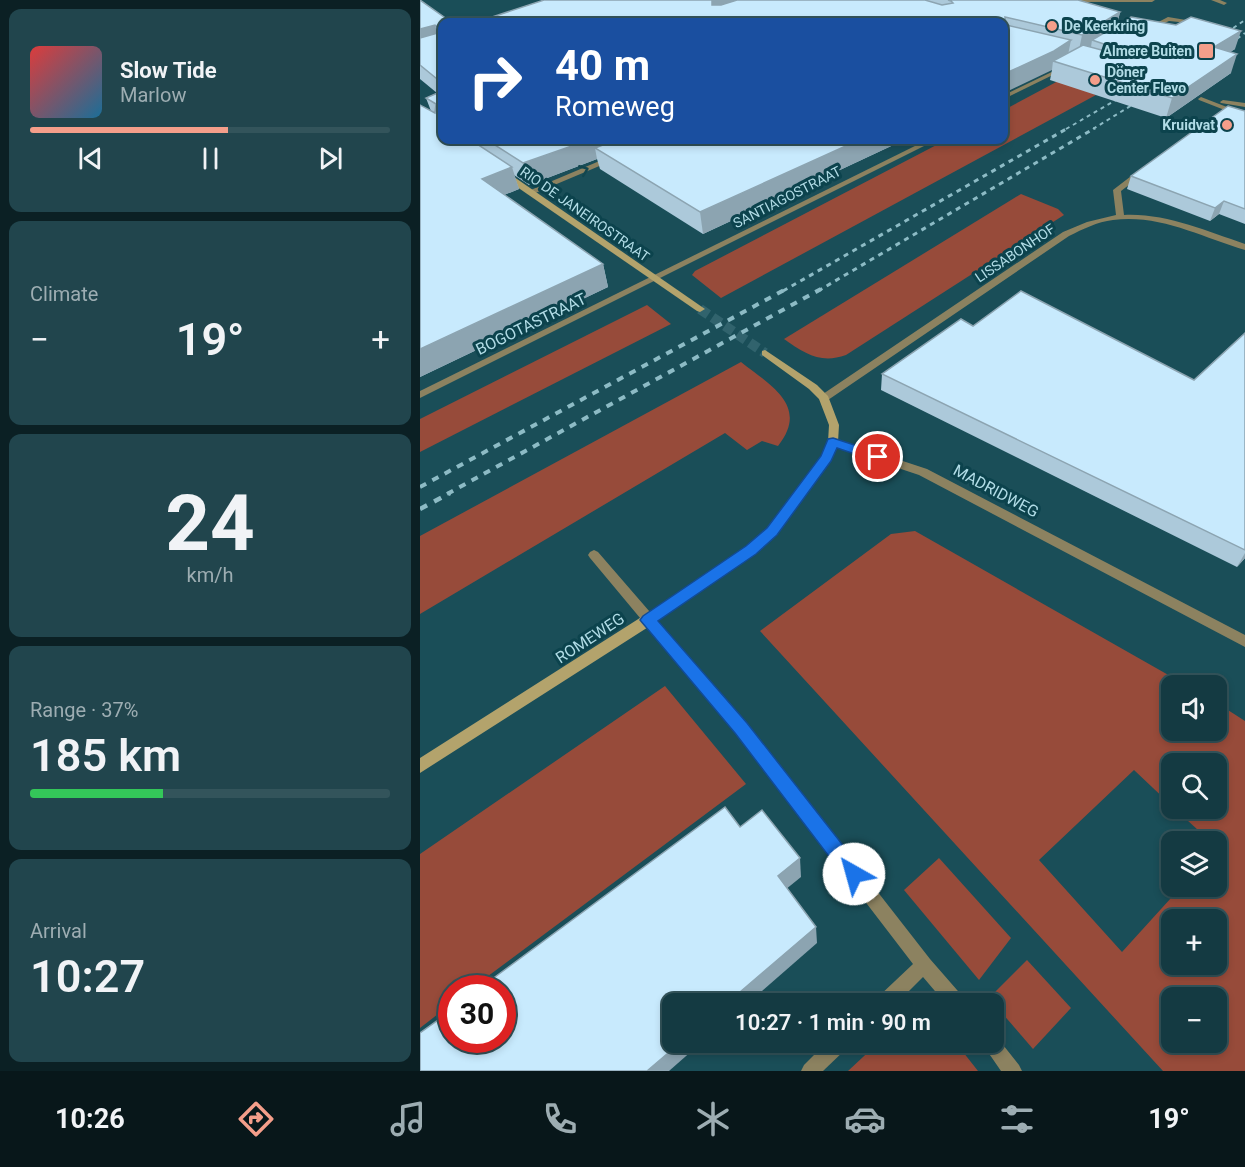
<!DOCTYPE html>
<meta charset="utf-8">
<style>
:root{--surface:#143a42;--page:#21454d;--text:#f1f3f6;--muted:#9dadb2;--line:#33545b;--accent:#f49e8a}
body{margin:0;font-family:Roboto,sans-serif;background:var(--page);color:var(--text);height:100vh;display:flex;flex-direction:column;font-size:22px;white-space:nowrap}
*{box-sizing:border-box;margin:0}
p{font-size:20px;color:var(--muted)}
.icon{flex:none;width:33px;height:33px;fill:none;stroke:currentColor;stroke-width:2;stroke-linecap:round;stroke-linejoin:round}
.map{position:relative;flex:1;overflow:hidden}
.side{display:flex;flex-direction:column;gap:9px;padding:9px;background:#0b2024;width:420px}
.side>*{flex:none}
.hud{position:absolute;left:18px;top:18px;width:570px;height:126px;border-radius:12px;box-shadow:0 3px 9px #0003,0 0 0 2px var(--line);background:#1a4fa0;color:#fff;overflow:hidden}
.tools{position:absolute;left:741px;top:675px;display:grid;gap:12px}
.tools a{display:grid;place-items:center;width:66px;height:66px;border-radius:12px;background:var(--surface);box-shadow:0 3px 9px #0003,0 0 0 2px var(--line);font-size:30px}
.speed{position:absolute;left:18px;top:975px;display:flex;gap:12px;font-size:30px;font-weight:700;text-align:center}
.speed>*{display:grid;place-content:center;width:78px;height:78px;border-radius:50%;background:var(--surface);box-shadow:0 3px 9px #0003,0 0 0 2px var(--line);line-height:1}
.speed .limit{border:9px solid #d22;background:#fff;color:#111}
.pin{position:absolute;display:grid;place-items:center;width:51px;height:51px;color:#fff;margin:-26px;border:3px solid #fff;border-radius:50%;box-shadow:0 2px 6px #0007}
.me{position:absolute;width:66px;margin:-33px;rotate:322deg;stroke-linejoin:round;filter:drop-shadow(0 0 4px #0008)}
.turn{display:flex;align-items:center;gap:21px;height:126px;padding:0 18px;font-size:27px}
.turn .icon{width:78px;height:78px;stroke-width:2.5}
.turn b{display:block;font-size:42px;line-height:51px}
.big{font-size:45px;font-weight:600;line-height:1.1}
.side .card{flex:1;display:flex;flex-direction:column;justify-content:center;gap:9px;min-width:0;padding:0 21px;border-radius:12px;background:var(--page)}
.side .dial{align-items:center;gap:0}
.dial b{font-size:78px;line-height:1}
.song{display:flex;align-items:center;gap:18px}
.cover{width:72px;height:72px;border-radius:9px;background:linear-gradient(135deg,hsl(0 70% 55%),hsl(200 70% 35%))}
.played{height:6px;border-radius:3px;background:linear-gradient(90deg,var(--accent) 55%,var(--line) 55%)}
.keys{display:flex;justify-content:space-around;direction:ltr}
.heat{display:flex;justify-content:space-between;align-items:center;font-size:33px;direction:ltr}
.charge{height:9px;border-radius:4px;background:linear-gradient(90deg,#34c759 37%,var(--line) 0)}
.trip{position:absolute;left:242px;top:993px;width:342px;height:60px;border-radius:12px;background:var(--surface);box-shadow:0 3px 9px #0003,0 0 0 2px var(--line);font-weight:600;line-height:60px;text-align:center}
.tabs{display:flex;height:96px;justify-content:space-around;align-items:center;background:#08171a;color:var(--muted)}
.tabs .icon{width:42px;height:42px}
.tabs .current{color:var(--accent)}
.tabs b{font-size:27px;color:var(--text)}
main{display:flex;flex:1;min-height:0}
.map>svg:first-child{display:block}
</style>
<main>
<section class="side">
<div class="card">
<div class="song"><i class="cover"></i><div><b>Slow Tide</b><p>Marlow</p></div></div>
<div class="played"></div>
<div class="keys"><svg class="icon" aria-label="previous" viewBox="0 0 24 24"><path d="M18 5L8 12l10 7zM5 5v14"/></svg><svg class="icon" aria-label="pause" viewBox="0 0 24 24"><path d="M8 5v14M16 5v14"/></svg><svg class="icon" aria-label="next" viewBox="0 0 24 24"><path d="M6 5l10 7-10 7zM19 5v14"/></svg></div>
</div>
<div class="card"><p>Climate</p>
<div class="heat"><a>−</a><b class="big">19°</b><a>+</a></div>
</div>
<div class="card dial"><b>24</b><p>km/h</p></div>
<div class="card"><p>Range · 37%</p><b class="big">185 km</b><div class="charge"></div></div>
<div class="card"><p>Arrival</p><b class="big">10:27</b></div>
</section>
<div class="map">
<svg width="825" height="1071" viewBox="0 0 825 1071">
<rect width="100%" height="100%" fill="#1a4e58"/>
<!-- green -->
<g fill="#974b3a" fill-rule="evenodd">
<polygon points="640,80 676,95 301,298 272,275 275,271 526,140 584,140 584,110"/>
<path d="M601 194 638 209 644 215 426 355C401 364 385 354 364 339Z"/>
<polygon points="227,305 251,324 0,452 0,419"/>
<path d="M321 362C350 385 390 406 358 446L342 441 327 450 305 433 0 614V536Z"/>
<path d="M495 531 766 685 752 686V730H796L797 703 825 721V1071H743L340 631 471 534ZM752 764H796V808L755 809 790 841 796 842V886L761 887 702 952 619 860 714 770 751 805ZM752 920H796V964H752ZM752 998H796V1042H752Z"/>
<polygon points="245,686 326,784 52,988 32,988 31,1004 0,1028 0,854"/>
<polygon points="519,858 591,938 559,980 484,890"/>
<polygon points="607,960 651,1008 613,1049 569,998"/>
<polygon points="458,1043 536,1043 558,1071 428,1071"/>
</g>
<g fill="none" stroke-linecap="round" stroke-linejoin="round">
<!-- secondary-tunnel -->
<polyline stroke="#31636d" stroke-width="10" stroke-dasharray="10 5" stroke-linecap="butt" points="280,309 345,353"/>
<!-- lane -->
<g fill="#8c8260" fill-rule="evenodd">
<polygon points="650,0 735,0 732,2 653,2"/>
<polygon points="791,0 800,0 807,3 804,5"/>
</g>
<!-- street -->
<g fill="#8c8260" fill-rule="evenodd">
<polygon points="748,17 772,21 769,23 749,21 730,30 725,29"/>
<polygon points="642,67 647,68 584,99 584,95"/>
<polygon points="781,97 825,114 825,118 779,100 778,99"/>
<polygon points="803,100 825,103 825,107 801,103 800,102"/>
<polygon points="507,140 516,140 0,398 0,391"/>
<polygon points="189,157 196,159 113,194 106,192"/>
<path d="M719 170 726 172 701 191 704 215C746 213 786 231 825 244V250C781 237 740 214 693 220 677 222 663 229 649 236L408 400H400L399 398 400 396 643 232 667 222 696 215 693 190Z"/>
<polygon points="413,438 507,469 825,635 825,647 499,475 409,445 408,442 409,439"/>
<polygon points="174,550 178,552 326,723 510,959 544,998 547,1004 526,1004 503,977 476,1004 454,1004 457,998 493,964 316,733 170,558 168,555 170,552"/>
<polygon points="573,1034 576,1036 599,1065 602,1071 581,1071 561,1042 573,1042"/>
<polygon points="407,1042 430,1042 427,1048 403,1071 381,1071 384,1065"/>
</g>
<!-- secondary -->
<g fill="#b3a36c" fill-rule="evenodd">
<polygon points="81,172 87,172 285,309 280,312 277,311 81,176"/>
<polygon points="345,350 397,385 408,396 419,425 418,442 412,458 356,535 335,553 233,624 0,773 0,758 223,616 327,547 348,529 401,457 408,442 409,425 399,399 389,389 342,355 342,351"/>
</g>
<!-- rail-far3 -->
<g stroke="#8dbbc5" stroke-width="2" stroke-dasharray="4 4" stroke-linecap="butt">
<polyline points="800,37 825,20"/>
<polyline points="804,48 825,33"/>
<polyline points="646,129 710,92"/>
<polyline points="673,129 725,97"/>
</g>
<!-- rail-far2 -->
<g stroke="#8dbbc5" stroke-width="3" stroke-dasharray="5 5" stroke-linecap="butt">
<polyline points="363,291 648,128"/>
<polyline points="398,291 675,128"/>
</g>
<!-- rail-far1 -->
<g stroke="#8dbbc5" stroke-width="4" stroke-dasharray="7 7" stroke-linecap="butt">
<polyline points="0,487 366,289"/>
<polyline points="27,494 401,289"/>
</g>
<!-- rail -->
<polyline stroke="#8dbbc5" stroke-width="4.5" stroke-dasharray="8 8" stroke-linecap="butt" points="0,509 30,493"/>
</g>
<!-- wall -->
<g fill="#acc9da">
<polygon points="0,0 22,22 22,140 484,140 283,234 180,169 177,159 109,185 94,175 99,189 84,195 183,264 188,287 0,377 11,111 6,98 17,93 0,79"/>
<polygon points="124,0 658,0 700,12 697,25 815,49 810,52 811,73 746,118 630,80 632,70"/>
<polygon points="825,111 825,224 799,214 790,221 707,189 711,176"/>
<polygon points="553,326 774,380 825,333 825,558 817,567 461,390 462,374"/>
</g>
<!-- shaded-wall -->
<g fill="#8ca4b1">
<polygon points="295,0 350,0 294,20 292,5 292,1"/>
<polygon points="700,12 696,31 672,40 671,47 658,55 662,35"/>
<polygon points="15,25 21,45 0,51 0,29"/>
<polygon points="821,31 815,49 789,66 794,47"/>
<polygon points="651,40 647,60 633,61 632,70 630,71 584,93 584,74"/>
<polygon points="817,54 811,73 746,118 752,98"/>
<polygon points="169,140 231,140 175,148 177,159 109,185 103,163"/>
<polygon points="439,140 484,140 283,234 280,212"/>
<polygon points="92,167 99,189 69,201 62,179"/>
<polygon points="804,201 799,214 790,221 795,208"/>
<polygon points="183,264 188,287 0,377 0,349"/>
<polygon points="825,553 825,558 817,567"/>
<polygon points="380,858 381,877 360,894 358,876"/>
<polygon points="396,927 397,943 327,1004 306,1004"/>
<polygon points="261,1042 282,1042 249,1071 227,1071"/>
</g>
<!-- building -->
<g fill="#c8eafd" stroke="#8ca4b1" stroke-width="1.5">
<polygon points="0,0 31,22 22,22 22,83 0,65 0,38 18,33 18,28 15,25 0,29"/>
<polygon points="124,0 295,0 292,1 292,5 301,5 317,0 505,0 522,5 533,3 531,1 528,0 658,0 700,12 662,35 585,17 586,25 651,40 634,51 584,74 584,22 57,22"/>
<polygon points="711,17 756,25 771,17 821,31 794,47 817,54 752,98 633,61 663,45 700,55 699,49 672,40"/>
<polygon points="22,91 22,140 51,140 92,167 62,179 183,264 0,349 0,105 15,113 16,104 6,98"/>
<polygon points="808,106 825,111 825,209 804,201 795,208 711,176"/>
<polygon points="67,140 169,140 103,163"/>
<polygon points="196,140 439,140 280,212 175,148"/>
<polygon points="601,291 774,380 825,333 825,550 462,374 541,319 553,326"/>
<polygon points="305,807 320,827 342,810 380,858 358,876 396,927 306,1004 252,1004 252,1042 261,1042 227,1071 0,1071 0,1033 32,1010 32,1040 82,1040 82,988 60,988"/>
</g>
<!-- one-way arrows -->
<defs><path id="oneway-chevron" d="M-2-3.5L2.5 0L-2 3.5" fill="none" stroke-width="1.6" stroke-linecap="round" stroke-linejoin="round" transform="scale(1.5)"/></defs>
<use stroke="#12464e" href="#oneway-chevron" transform="translate(164 170) rotate(-22)"/>
<!-- route -->
<polygon fill="#1a73e8" stroke="#114b97" stroke-width="1.5" points="413,438 462,454 464,457 458,462 417,448 411,461 357,535 336,554 238,621 327,723 440,867 443,874 440,880 434,883 427,880 315,733 220,620 223,616 326,546 347,528 401,456 408,439"/>
<!-- markers -->
<g fill="#f49e8a" stroke="#0c434d" stroke-width="2">
<circle cx="632" cy="26" r="6"/>
<rect x="778" y="43" width="16" height="16" rx="3"/>
<circle cx="675" cy="80" r="6"/>
<circle cx="807" cy="125" r="6"/>
</g>
<g text-anchor="middle" dominant-baseline="central" stroke-width="6" stroke-linejoin="round" paint-order="stroke">
<!-- far-poi labels -->
<g font-size="14" font-weight="bold" fill="#b1dce6" stroke="#0c434d" text-anchor="start">
<text x="644" y="26">De Keerkring</text>
<text x="772" y="51" text-anchor="end">Almere Buiten</text>
<text x="687" y="72">Döner<tspan x="687" dy="16">Center Flevo</tspan></text>
<text x="795" y="125" text-anchor="end">Kruidvat</text>
</g>
<!-- far-street labels -->
<g font-size="14" fill="#b1dce6" stroke="#0c434d">
<text transform="translate(367 197) rotate(-27)">SANTIAGOSTRAAT</text>
<text transform="translate(165 214) rotate(35)">RIO DE JANEIROSTRAAT</text>
<text transform="translate(595 253) rotate(-34)">LISSABONHOF</text>
</g>
<!-- street labels -->
<g font-size="16" fill="#b1dce6" stroke="#0c434d">
<text transform="translate(111 324) rotate(-26)">BOGOTASTRAAT</text>
<text transform="translate(576 491) rotate(28)">MADRIDWEG</text>
<text transform="translate(170 638) rotate(-33)">ROMEWEG</text>
</g>
</g>
</svg>
<div class="tools">
<a><svg class="icon" aria-label="sound" viewBox="0 0 24 24"><path d="M4 9h4l5-4v14l-5-4H4zM17 9q2 3 0 6"/></svg></a>
<a><svg class="icon" aria-label="search" viewBox="0 0 24 24"><circle cx="10" cy="10" r="6"/><path d="M15 15l6 6"/></svg></a>
<a><svg class="icon" aria-label="layers" viewBox="0 0 24 24"><path d="M12 4l9 5-9 5-9-5zM3 14l9 5 9-5"/></svg></a>
<a>+</a>
<a>−</a>
</div>
<div class="speed"><div class="limit">30</div></div>
<div class="pin" style="left:458px;top:457px;background:#d93025"><svg class="icon" aria-label="arrive" viewBox="0 0 24 24"><path d="M6 21V4h12l-3 4 3 4H6"/></svg></div>
<svg class="me" style="left:434px;top:874px" viewBox="-20 -20 40 40"><circle r="19" fill="#fff"/><path d="M0-13L10 11 0 6-10 11z" fill="#1a73e8"/></svg>
<div class="trip">10:27 · 1 min · 90 m</div>
<div class="hud">
<div class="turn"><svg class="icon" aria-label="right" viewBox="0 0 24 24"><path d="M7 20v-9h11M14 6l5 5-5 5"/></svg><div><b>40 m</b>Romeweg</div></div>
</div>
</div>
</main>
<nav class="tabs">
<b>10:26</b>
<svg class="icon current" aria-label="directions" viewBox="0 0 24 24"><path d="M12 3l9 9-9 9-9-9zM9 14v-3h6M13 9l2 2-2 2"/></svg>
<svg class="icon" aria-label="music" viewBox="0 0 24 24"><path d="M9 18V5l10-2v13"/><circle cx="6" cy="18" r="3"/><circle cx="16" cy="16" r="3"/></svg>
<svg class="icon" aria-label="phone" viewBox="0 0 24 24"><path d="M5 4h4l2 5-3 2q2 4 5 5l2-3 5 2v4C11 20 4 13 5 4z"/></svg>
<svg class="icon" aria-label="climate" viewBox="0 0 24 24"><path d="M12 3v18M4 7l16 10M4 17L20 7"/></svg>
<svg class="icon" aria-label="car" viewBox="0 0 24 24"><path d="M5 17H2v-5l4-1 3-4h7l3 4 3 1v5h-3M9 17h6M6 11h13"/><circle cx="7" cy="17" r="2"/><circle cx="17" cy="17" r="2"/></svg>
<svg class="icon" aria-label="filters" viewBox="0 0 24 24"><path d="M4 7h16M4 17h16"/><circle cx="9" cy="7" r="2"/><circle cx="15" cy="17" r="2"/></svg>
<b>19°</b>
</nav>
